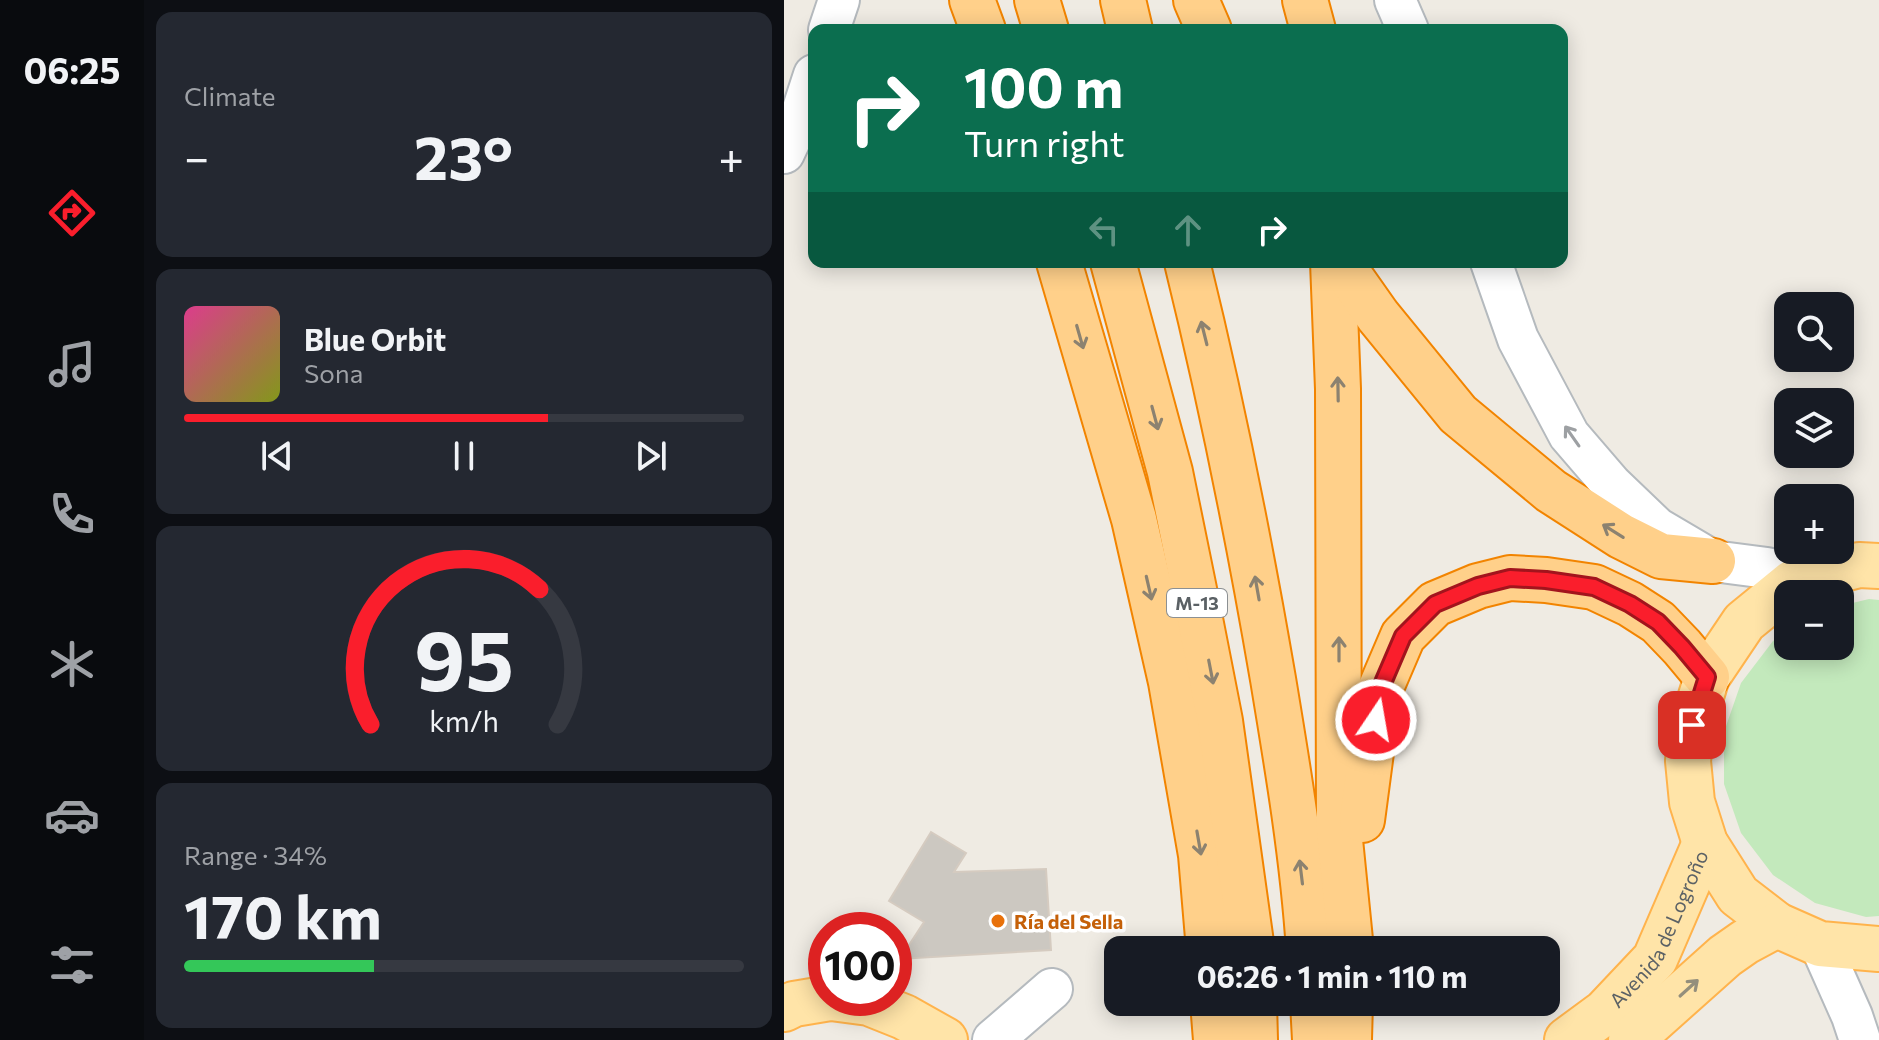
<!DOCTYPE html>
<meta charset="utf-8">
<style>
:root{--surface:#171b24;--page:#242831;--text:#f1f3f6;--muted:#9ea1a6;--line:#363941;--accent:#fa1e2c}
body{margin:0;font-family:Commissioner,sans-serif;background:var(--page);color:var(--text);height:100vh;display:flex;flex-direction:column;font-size:30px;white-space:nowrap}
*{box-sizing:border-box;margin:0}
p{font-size:26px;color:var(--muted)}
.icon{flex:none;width:44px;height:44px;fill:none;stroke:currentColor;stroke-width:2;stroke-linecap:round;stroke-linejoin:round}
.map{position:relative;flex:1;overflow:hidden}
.sheet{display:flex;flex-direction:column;gap:12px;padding:12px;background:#0d0f14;width:640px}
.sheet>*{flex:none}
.hud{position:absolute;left:24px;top:24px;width:760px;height:244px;border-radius:16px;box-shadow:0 4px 20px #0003;background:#0b6e4f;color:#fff;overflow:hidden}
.fabs{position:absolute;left:990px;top:292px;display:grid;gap:16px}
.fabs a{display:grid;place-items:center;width:80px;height:80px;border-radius:16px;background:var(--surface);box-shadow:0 4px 20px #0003;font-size:40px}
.speed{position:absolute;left:24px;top:912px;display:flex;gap:16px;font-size:40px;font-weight:700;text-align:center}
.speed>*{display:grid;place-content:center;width:104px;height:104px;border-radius:50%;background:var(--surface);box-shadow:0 4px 20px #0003;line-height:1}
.speed .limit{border:12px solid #d22;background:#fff;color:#111}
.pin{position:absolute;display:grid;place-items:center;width:68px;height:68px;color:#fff;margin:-34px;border-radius:16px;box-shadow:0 4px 12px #0006}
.me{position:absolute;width:88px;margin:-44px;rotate:12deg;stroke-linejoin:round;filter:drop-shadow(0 0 6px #0008)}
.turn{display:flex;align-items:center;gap:28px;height:168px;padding:0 24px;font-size:36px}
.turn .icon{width:104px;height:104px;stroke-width:2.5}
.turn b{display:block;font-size:56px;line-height:68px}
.lanes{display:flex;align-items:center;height:76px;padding:0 24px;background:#0003;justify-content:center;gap:40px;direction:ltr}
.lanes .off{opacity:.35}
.big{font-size:60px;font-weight:700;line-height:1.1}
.sheet .widget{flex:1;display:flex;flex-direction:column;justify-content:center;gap:12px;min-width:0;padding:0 28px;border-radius:16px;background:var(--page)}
.sheet .dial{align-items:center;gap:0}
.dial svg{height:208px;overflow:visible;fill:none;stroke:var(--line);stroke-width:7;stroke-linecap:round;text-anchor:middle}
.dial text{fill:var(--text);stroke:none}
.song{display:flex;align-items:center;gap:24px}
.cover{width:96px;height:96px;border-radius:12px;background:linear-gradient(135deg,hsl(330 70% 55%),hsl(70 70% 35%))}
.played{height:8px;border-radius:4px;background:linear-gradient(90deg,var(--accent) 65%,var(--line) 65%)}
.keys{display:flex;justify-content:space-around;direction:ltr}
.heat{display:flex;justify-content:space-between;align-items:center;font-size:44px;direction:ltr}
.charge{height:12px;border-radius:6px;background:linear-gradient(90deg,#34c759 34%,var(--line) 0)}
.trip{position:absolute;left:320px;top:936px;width:456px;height:80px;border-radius:16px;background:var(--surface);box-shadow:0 4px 20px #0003;font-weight:700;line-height:80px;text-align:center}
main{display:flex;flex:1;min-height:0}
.tab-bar{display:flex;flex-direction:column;width:144px;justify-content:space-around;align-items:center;background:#090b0e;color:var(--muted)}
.tab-bar .icon{width:56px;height:56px}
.tab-bar .current{color:var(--accent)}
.tab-bar b{font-size:36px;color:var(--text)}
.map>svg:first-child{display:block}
</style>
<main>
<nav class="tab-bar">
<b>06:25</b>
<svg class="icon current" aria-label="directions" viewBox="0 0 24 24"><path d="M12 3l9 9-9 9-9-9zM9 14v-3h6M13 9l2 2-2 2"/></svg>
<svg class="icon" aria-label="music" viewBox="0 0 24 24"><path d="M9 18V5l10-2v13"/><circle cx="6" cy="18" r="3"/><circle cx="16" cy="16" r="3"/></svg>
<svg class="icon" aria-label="phone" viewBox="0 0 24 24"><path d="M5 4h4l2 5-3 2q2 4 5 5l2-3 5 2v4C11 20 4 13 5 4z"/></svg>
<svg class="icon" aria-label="climate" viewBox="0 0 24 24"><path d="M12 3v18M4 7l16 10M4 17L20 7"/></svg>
<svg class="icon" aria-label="car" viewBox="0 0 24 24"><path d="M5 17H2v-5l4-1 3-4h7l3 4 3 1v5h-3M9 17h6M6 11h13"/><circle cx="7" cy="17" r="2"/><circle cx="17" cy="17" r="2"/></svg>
<svg class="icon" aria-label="filters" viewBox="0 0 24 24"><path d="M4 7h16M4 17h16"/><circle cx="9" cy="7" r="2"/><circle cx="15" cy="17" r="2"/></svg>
</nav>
<section class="sheet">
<div class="widget"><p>Climate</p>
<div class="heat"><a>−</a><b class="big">23°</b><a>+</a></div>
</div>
<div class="widget">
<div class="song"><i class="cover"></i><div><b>Blue Orbit</b><p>Sona</p></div></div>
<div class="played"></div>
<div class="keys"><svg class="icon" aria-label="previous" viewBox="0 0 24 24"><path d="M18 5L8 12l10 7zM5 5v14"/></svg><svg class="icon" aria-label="pause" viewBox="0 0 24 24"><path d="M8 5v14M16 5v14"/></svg><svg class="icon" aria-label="next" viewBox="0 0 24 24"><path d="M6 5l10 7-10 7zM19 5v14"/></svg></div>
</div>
<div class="widget dial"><svg viewBox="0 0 100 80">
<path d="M14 69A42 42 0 1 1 86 69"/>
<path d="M14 69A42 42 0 0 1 79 17" stroke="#fa1e2c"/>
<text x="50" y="56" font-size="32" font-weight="700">95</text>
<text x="50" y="72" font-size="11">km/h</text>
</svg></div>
<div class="widget"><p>Range · 34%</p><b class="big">170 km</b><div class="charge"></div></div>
</section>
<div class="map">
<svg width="1095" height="1040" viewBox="0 0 1095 1040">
<rect width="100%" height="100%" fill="#efebe3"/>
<!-- green -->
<polygon fill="#c3e9bc" points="1085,599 1095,600 1095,916 1082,917 1031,903 989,875 957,833 940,784 940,732 957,683 989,641 1004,631 1004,646 1056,646 1056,606"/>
<!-- building -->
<polygon fill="#ccc8c1" stroke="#d5cbc0" stroke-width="2" points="147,832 182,853 170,872 262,869 267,950 116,959 140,922 105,901"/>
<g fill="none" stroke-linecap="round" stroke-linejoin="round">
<!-- minor casing -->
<g stroke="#b5babe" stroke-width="44">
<g id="minor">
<polyline points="611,0 624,30"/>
<polyline points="45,30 55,0"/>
<polyline points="0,153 15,121 30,75"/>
<polyline points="707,262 734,339 785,435 828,485 873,528 929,561 983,568 1009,582"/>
<polyline points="1036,944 1068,1016 1076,1040"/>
<polyline points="209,1040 268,989"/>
</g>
</g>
<!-- major casing -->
<g stroke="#ffb34c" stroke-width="48">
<g id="major">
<polyline points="1095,566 1075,565 1009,582 960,622 923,677 908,725 904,761 908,802 921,843 954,895 993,925 1036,944 1095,949"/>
<polyline points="47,998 85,1003 120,1017 161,1040"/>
<polyline points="0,1009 10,1004 46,998"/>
<path id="s1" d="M783 1040 821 1012 871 959 921 843"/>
<polyline points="847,1040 941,956 961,942 993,925"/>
</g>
</g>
<!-- highway casing -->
<g stroke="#f28400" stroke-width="48">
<g id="highway">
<polyline points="188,0 199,30"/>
<polyline points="253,0 262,30"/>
<polyline points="339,0 346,30"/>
<polyline points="412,0 425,30"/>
<polyline points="521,0 529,30"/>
<polyline points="275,262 350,519 387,682 417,855 425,950"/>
<polyline points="329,262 386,472 415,614 436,721 468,950"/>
<path d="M403 262C437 400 465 539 489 679 504 769 519 859 525 950"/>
<polyline points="549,262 554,389 555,830 567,950"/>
<polyline points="556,262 594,316 674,414 767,491 837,536 877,556 929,561"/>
<polyline points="578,820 595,692 619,636 651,604 694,586 726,578 762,580 810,587 846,604 874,622 898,647 923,677"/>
<polyline points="429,1002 432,1040"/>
<polyline points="470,1002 471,1040"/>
<polyline points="529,1002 531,1040"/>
<polyline points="565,1040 566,1002"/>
</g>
</g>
<!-- minor -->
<use href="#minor" stroke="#fff" stroke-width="40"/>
<!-- major -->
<use href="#major" stroke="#ffe4a8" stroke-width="44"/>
<!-- highway -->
<use href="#highway" stroke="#ffd08a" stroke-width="44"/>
</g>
<!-- one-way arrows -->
<defs><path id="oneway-shaft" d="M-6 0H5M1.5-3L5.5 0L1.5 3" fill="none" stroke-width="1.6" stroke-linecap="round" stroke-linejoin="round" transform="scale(2)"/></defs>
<g stroke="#8c8270">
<use href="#oneway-shaft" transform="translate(420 333) rotate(-104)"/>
<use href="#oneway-shaft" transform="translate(296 337) rotate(74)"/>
<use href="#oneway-shaft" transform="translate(554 389) rotate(-91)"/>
<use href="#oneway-shaft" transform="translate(371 418) rotate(75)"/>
<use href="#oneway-shaft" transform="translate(829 531) rotate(-148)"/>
<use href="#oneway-shaft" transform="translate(365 588) rotate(77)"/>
<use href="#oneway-shaft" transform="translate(473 588) rotate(-100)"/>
<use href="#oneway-shaft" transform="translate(555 649) rotate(-90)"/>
<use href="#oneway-shaft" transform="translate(427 672) rotate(79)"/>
<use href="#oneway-shaft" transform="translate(415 843) rotate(80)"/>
<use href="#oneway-shaft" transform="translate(517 872) rotate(-97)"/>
</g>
<use stroke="#9da0a3" href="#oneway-shaft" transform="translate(788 436) rotate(-125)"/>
<use stroke="#948f7c" href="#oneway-shaft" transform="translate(905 988) rotate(-42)"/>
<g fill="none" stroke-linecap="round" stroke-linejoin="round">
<!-- route casing -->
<g stroke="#a2141d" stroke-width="20">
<polyline id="route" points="592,720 595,692 619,636 651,604 694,586 726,578 762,580 810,587 846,604 874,622 898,647 923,677 908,725"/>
</g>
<!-- route -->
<use href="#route" stroke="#fa1e2c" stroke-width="14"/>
</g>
<!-- markers -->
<circle fill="#e8710a" stroke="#fff" stroke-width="3" cx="214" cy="921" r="8"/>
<g text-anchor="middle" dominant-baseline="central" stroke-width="7" stroke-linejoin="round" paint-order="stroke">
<!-- shield labels -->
<rect fill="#fff" stroke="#8c9093" stroke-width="2" x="383" y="589" width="60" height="28" rx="6"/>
<g font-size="18" font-weight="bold" fill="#5b6165">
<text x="413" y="603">M-13</text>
</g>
<!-- food labels -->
<g font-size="20" font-weight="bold" fill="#c56008" stroke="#fff" text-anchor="start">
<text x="230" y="921">Ría del Sella</text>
</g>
<!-- street labels -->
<g font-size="20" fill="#5b6165" stroke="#fff">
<text stroke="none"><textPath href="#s1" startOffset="148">Avenida de Logroño</textPath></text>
</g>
</g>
</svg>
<div class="fabs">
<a><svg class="icon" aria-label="search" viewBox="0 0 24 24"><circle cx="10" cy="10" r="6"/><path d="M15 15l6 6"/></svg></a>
<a><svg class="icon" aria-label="layers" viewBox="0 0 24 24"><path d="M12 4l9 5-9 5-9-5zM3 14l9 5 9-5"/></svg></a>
<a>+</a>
<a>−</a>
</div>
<div class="speed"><div class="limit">100</div></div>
<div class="pin" style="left:908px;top:725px;background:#d93025"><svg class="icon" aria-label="arrive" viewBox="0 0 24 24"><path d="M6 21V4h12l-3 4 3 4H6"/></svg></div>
<svg class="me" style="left:592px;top:720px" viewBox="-20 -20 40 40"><circle r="17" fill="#fa1e2c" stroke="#fff" stroke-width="3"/><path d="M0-11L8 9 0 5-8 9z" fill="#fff"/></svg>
<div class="trip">06:26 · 1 min · 110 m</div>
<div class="hud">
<div class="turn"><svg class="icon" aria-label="right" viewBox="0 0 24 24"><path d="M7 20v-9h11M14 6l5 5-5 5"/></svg><div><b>100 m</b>Turn right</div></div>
<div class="lanes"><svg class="icon off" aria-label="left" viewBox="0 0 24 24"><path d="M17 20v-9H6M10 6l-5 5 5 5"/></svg><svg class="icon off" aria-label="ahead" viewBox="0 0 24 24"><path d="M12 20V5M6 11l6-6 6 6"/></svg><svg class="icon" aria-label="right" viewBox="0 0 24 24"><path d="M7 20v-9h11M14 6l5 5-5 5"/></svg></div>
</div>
</div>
</main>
